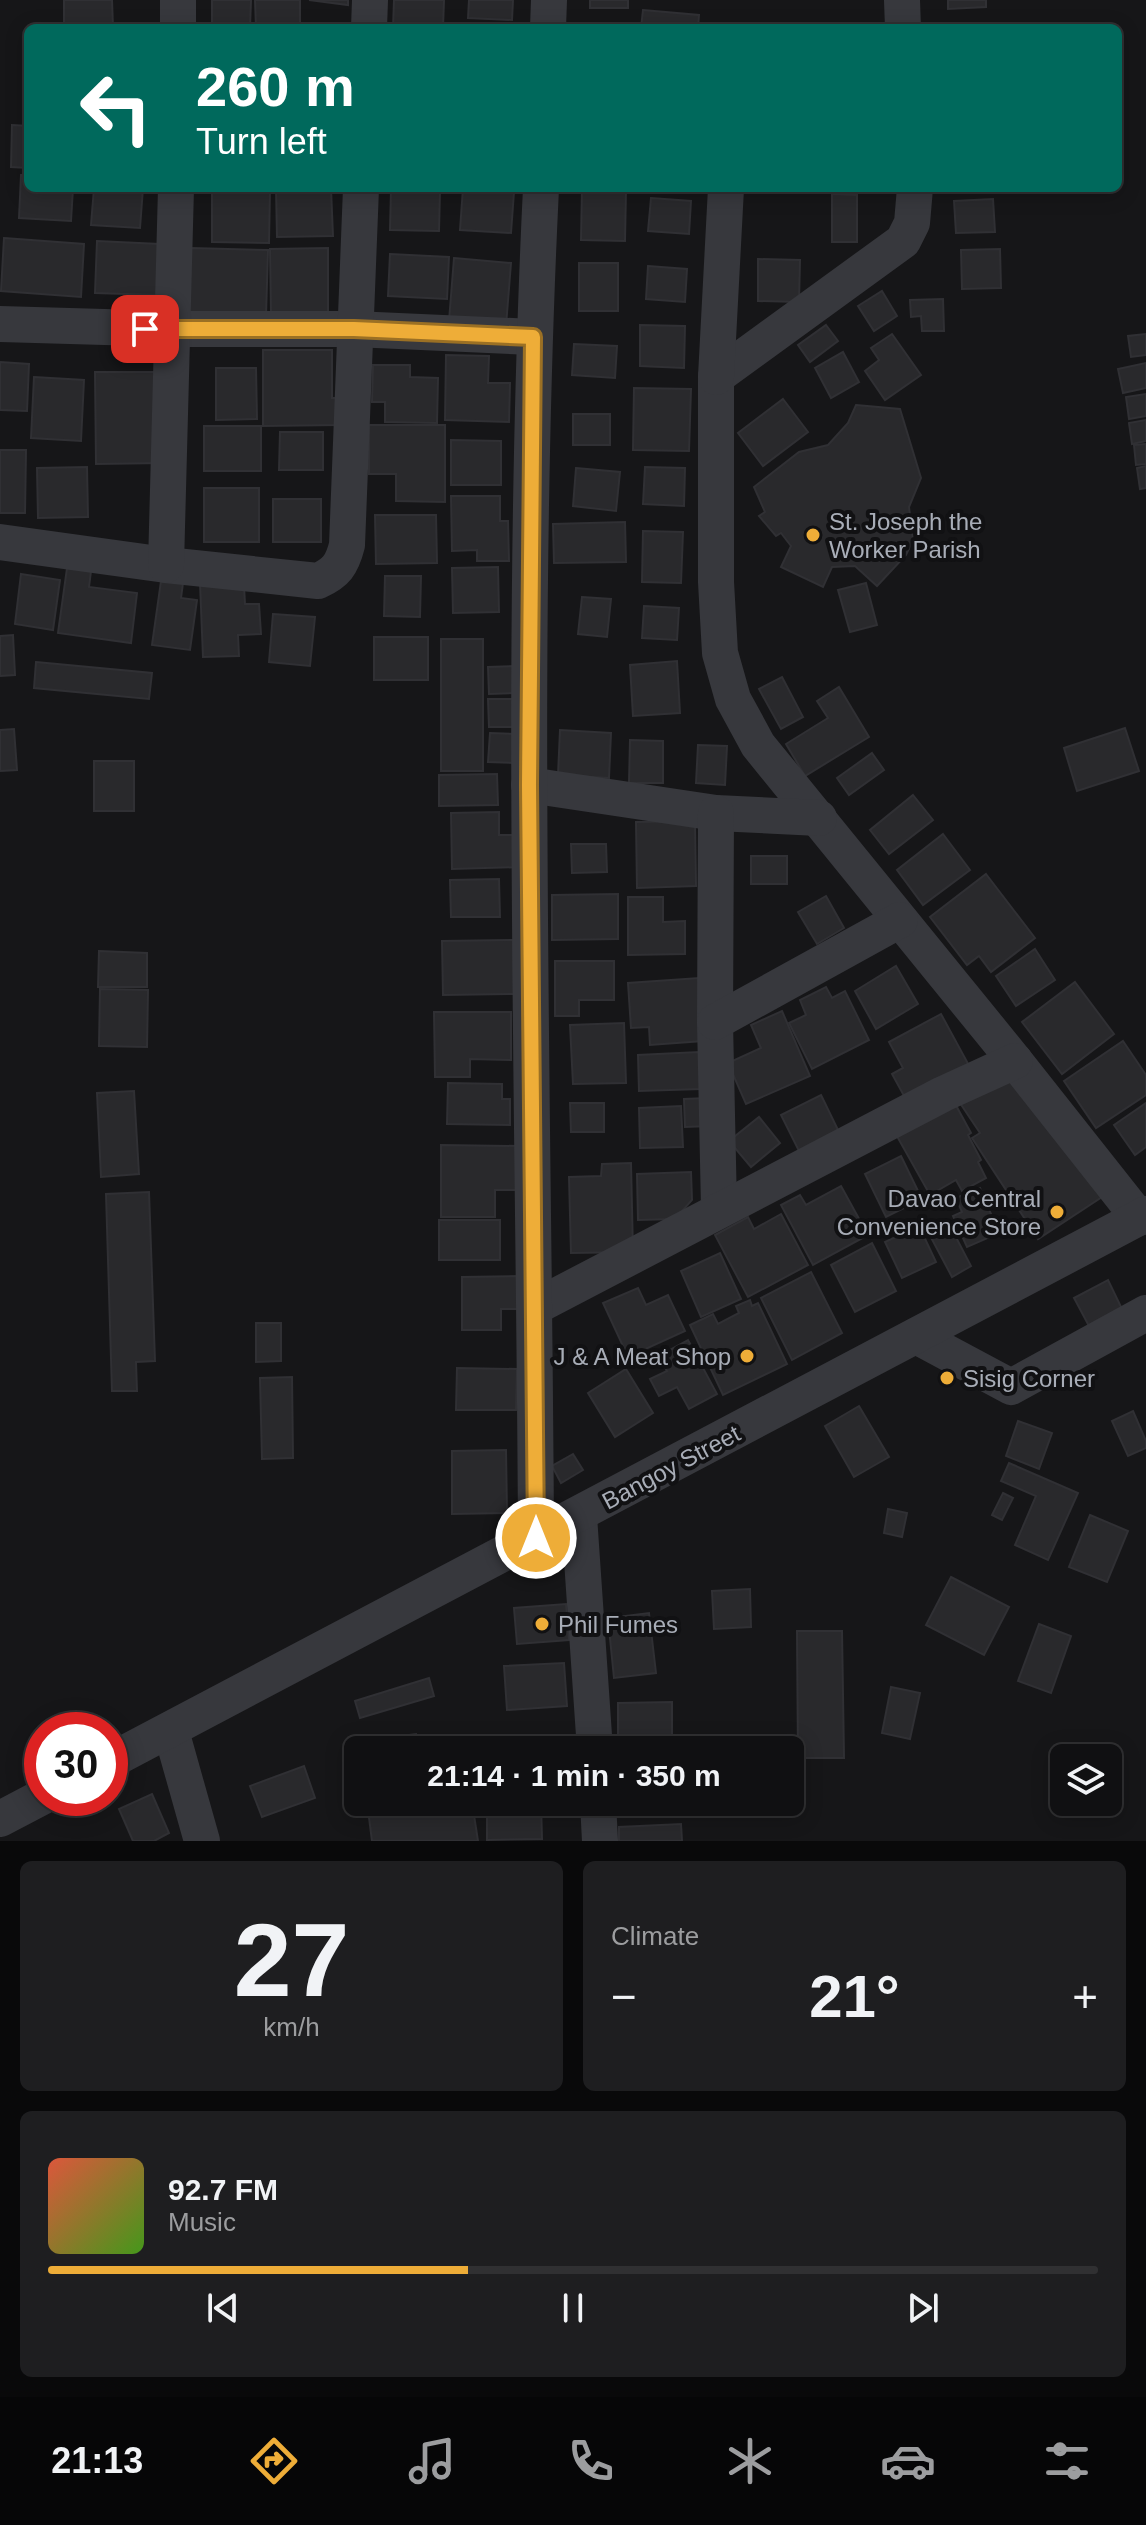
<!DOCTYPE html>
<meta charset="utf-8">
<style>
:root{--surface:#101012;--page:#1e1e20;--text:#f1f3f6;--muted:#9c9d9f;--line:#303032;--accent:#eead38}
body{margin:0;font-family:Helvetica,sans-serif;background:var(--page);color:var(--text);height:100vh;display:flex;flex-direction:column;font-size:30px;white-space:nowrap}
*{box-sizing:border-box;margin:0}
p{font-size:26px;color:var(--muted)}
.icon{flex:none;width:44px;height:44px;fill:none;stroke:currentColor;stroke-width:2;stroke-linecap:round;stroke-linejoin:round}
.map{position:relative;height:1841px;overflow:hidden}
.drawer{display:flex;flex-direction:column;gap:20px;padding:20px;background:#09090a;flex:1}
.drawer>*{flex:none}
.guide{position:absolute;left:24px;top:24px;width:1098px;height:168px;border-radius:12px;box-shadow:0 4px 20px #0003,0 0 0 2px var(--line);background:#00695c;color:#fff;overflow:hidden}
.buttons{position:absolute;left:1050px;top:1744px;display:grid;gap:16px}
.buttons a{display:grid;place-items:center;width:72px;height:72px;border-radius:12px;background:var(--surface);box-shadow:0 4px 20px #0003,0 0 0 2px var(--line);font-size:40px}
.speed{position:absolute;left:24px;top:1712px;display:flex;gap:16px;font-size:40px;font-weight:700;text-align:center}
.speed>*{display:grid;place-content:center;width:104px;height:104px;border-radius:50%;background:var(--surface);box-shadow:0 4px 20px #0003,0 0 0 2px var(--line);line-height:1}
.speed .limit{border:12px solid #d22;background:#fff;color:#111}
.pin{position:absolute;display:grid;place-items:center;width:68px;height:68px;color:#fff;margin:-34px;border-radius:16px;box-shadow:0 4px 12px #0006}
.me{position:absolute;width:88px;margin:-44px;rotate:0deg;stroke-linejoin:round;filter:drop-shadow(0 0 6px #0008)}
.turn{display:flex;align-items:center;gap:28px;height:168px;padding:0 40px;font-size:36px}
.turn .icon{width:104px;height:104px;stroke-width:2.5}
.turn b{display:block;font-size:56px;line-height:68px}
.big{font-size:60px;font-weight:800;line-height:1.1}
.drawer .tile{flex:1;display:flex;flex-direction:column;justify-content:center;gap:12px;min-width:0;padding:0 28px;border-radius:12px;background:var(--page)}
.drawer .dial{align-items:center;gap:0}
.dial b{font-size:104px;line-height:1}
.song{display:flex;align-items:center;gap:24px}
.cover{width:96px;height:96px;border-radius:12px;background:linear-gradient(135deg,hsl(10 70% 55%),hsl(100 70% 35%))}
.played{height:8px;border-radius:4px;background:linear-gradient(90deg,var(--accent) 40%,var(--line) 40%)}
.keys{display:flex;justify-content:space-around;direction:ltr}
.heat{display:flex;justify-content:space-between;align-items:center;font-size:44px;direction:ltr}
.drawer .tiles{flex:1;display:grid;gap:20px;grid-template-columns:1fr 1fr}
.tile:last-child{grid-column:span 2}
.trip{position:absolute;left:344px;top:1736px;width:460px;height:80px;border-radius:12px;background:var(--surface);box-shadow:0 4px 20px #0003,0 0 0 2px var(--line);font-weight:800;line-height:80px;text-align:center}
.menu{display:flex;height:128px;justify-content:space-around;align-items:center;background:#060607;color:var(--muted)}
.menu .icon{width:56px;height:56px}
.menu .on{color:var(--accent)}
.menu b{font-size:36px;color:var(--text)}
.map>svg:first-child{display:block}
</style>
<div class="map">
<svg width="1146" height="1841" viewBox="0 0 1146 1841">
<rect width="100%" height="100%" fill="#161618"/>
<!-- building -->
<g fill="#29292c" stroke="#303034" stroke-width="2">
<polygon points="64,0 112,0 113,27 64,27"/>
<polygon points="212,0 251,0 250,28 212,28"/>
<polygon points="255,0 300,0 300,28 256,28"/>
<polygon points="309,0 348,0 348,5"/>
<polygon points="394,0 444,0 443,28 393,28"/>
<polygon points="469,0 513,0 512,20 468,18"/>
<rect x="590" y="0" width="38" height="8"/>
<polygon points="948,0 986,0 986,7 948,9"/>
<polygon points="643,10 699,15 698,28 641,28"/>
<polygon points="625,24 625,28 594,28 594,25"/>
<polygon points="729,24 765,25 765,28 729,28"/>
<polygon points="839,24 876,26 876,28 839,28"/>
<polygon points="12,125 28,126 28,168 11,167"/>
<polygon points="21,175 28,175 28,188 73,188 71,221 19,218"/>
<polygon points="94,188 143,188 140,228 91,225"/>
<polygon points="276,188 331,188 333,236 277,237"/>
<polygon points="463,188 514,192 511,233 460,230"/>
<polygon points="582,189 626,190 625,241 581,240"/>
<polygon points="212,190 270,190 269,243 212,242"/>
<polygon points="391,190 440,191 439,231 390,230"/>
<polygon points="832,194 857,195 857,242 832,242"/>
<polygon points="651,198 691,201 689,234 648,231"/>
<polygon points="993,199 995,232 956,233 954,201"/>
<polygon points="4,238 84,244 81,297 1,291"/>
<polygon points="97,241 159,244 158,295 95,293"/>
<polygon points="191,248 268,250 266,316 189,313"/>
<polygon points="328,248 328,313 271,314 270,249"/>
<polygon points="1000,249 1001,288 962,289 961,250"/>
<polygon points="390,254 449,257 447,299 388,296"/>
<polygon points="454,258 511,263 506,326 449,321"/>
<polygon points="758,259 800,260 799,302 758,301"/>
<rect x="579" y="263" width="39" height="48"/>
<polygon points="648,266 687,269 685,302 646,299"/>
<polygon points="882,291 897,316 874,331 858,306"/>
<polygon points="943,299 944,331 922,331 921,316 911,317 910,300"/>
<polygon points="640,325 685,326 684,368 640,366"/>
<polygon points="826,325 838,341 810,362 798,345"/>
<polygon points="892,334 921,375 885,400 865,371 879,360 871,348"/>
<polygon points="1146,334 1146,355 1131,357 1128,336"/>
<polygon points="574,344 617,346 615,378 572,375"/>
<polygon points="263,350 332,350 332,398 339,398 339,425 263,426"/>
<polygon points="843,352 859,382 831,398 815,368"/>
<polygon points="446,355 489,356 488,383 510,383 509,422 445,420"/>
<polygon points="0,362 29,364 27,411 0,410"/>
<polygon points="1146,363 1146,388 1123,393 1118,369"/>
<polygon points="373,365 410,365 410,377 438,378 437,423 385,422 385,402 372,402"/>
<polygon points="216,368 256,368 257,419 216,420"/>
<polygon points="95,372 163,372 164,463 96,464"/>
<polygon points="34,377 84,380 81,441 31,438"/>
<polygon points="634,388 691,389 689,451 633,450"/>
<polygon points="1146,394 1146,416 1129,419 1126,397"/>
<polygon points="783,399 808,432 763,466 738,433"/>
<polygon points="856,405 900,409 921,478 909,507 913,540 906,555 877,586 855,566 832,567 823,587 781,567 791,546 781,533 776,536 759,516 765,512 754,487 799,452 828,445 848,423"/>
<rect x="573" y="414" width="37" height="31"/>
<polygon points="1146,420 1146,441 1132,444 1129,423"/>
<polygon points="369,425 445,425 445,502 396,501 396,474 369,474"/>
<rect x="204" y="426" width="57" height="45"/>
<polygon points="280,432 323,432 323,470 279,470"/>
<polygon points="451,440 501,441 501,485 451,485"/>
<polygon points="1146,444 1146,464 1136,465 1134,445"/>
<polygon points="0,450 26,450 25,513 0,513"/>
<polygon points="1146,466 1146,488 1140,489 1137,468"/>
<polygon points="87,467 88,517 38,518 37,468"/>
<polygon points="645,467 685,468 684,506 643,504"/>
<polygon points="576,468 620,472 616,511 573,506"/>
<rect x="204" y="488" width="55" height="54"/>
<polygon points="451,496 500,496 500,521 508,521 509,561 477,561 477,550 452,551"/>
<rect x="273" y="499" width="48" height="43"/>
<polygon points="375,515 436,515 437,563 376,564"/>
<polygon points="625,522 626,562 554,563 553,524"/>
<polygon points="643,531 683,532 681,583 642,582"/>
<polygon points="498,567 499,612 453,613 452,568"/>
<polygon points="67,568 91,571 89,587 137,593 131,643 58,633"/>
<polygon points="21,574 60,580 53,630 15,624"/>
<polygon points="385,576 421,576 420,617 384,616"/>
<polygon points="161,581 183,583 181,598 197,600 190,650 152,645"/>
<polygon points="200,583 244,586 245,604 259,604 261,634 238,635 239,656 203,657"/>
<polygon points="866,583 877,625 850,632 838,590"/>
<polygon points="582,597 611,599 607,637 578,634"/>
<polygon points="644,606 679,608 677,640 642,638"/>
<polygon points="273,614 315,617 310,666 269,662"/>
<polygon points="13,635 15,675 0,676 0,636"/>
<rect x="374" y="637" width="54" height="43"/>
<rect x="441" y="639" width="42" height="132"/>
<polygon points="677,661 680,713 633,716 630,665"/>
<polygon points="36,662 152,673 149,699 34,688"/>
<polygon points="514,666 514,693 489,694 488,667"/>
<polygon points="782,677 803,717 781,729 759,689"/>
<polygon points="839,687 869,737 805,776 786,744 828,718 817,701"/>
<polygon points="488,699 517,699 518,727 489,727"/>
<polygon points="1125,728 1139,771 1077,791 1064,748"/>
<polygon points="14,729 17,770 0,771 0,730"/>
<polygon points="560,730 611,733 609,778 558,775"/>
<polygon points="490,733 518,734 517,763 488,762"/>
<polygon points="630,740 663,741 663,783 629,783"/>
<polygon points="698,745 727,746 725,785 696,783"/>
<polygon points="872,753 884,770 849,795 837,778"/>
<rect x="94" y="761" width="40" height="50"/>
<polygon points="497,774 498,805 439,806 439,775"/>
<polygon points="913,795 933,820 889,854 870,830"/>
<polygon points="499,812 499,835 523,835 523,867 452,869 451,813"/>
<polygon points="695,821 696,886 637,888 636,822"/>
<polygon points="943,834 970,870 923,905 897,870"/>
<polygon points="571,844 606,844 607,872 572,873"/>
<rect x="751" y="856" width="36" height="28"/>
<polygon points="986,874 1035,938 991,972 979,956 967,965 930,917"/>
<polygon points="499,879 500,917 451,917 450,880"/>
<polygon points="618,894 618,939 552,940 552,895"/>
<polygon points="826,896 844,928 817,944 798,912"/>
<polygon points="628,897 663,897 663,922 685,921 685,954 628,955"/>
<polygon points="513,940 514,994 443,995 442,941"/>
<polygon points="1035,949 1055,980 1016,1006 996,976"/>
<polygon points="99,951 147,953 147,987 98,987"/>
<polygon points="555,961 614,961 614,1000 579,1000 579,1016 555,1016"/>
<polygon points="896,966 918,1004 876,1029 855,991"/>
<polygon points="699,978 703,1041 650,1045 649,1027 631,1028 628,983"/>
<polygon points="1075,982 1114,1034 1062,1074 1022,1022"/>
<polygon points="826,987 832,998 845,991 869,1040 812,1069 789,1023 806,1015 800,1000"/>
<polygon points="100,989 148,990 147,1047 99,1046"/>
<polygon points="782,1011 810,1076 746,1104 728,1063 761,1048 751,1025"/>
<polygon points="434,1012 511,1012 511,1060 470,1059 470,1077 435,1077"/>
<polygon points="941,1014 972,1071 909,1105 892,1074 903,1068 889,1042"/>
<polygon points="624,1023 626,1083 573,1084 570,1025"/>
<polygon points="1123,1041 1146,1075 1146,1095 1096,1128 1064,1081"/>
<polygon points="699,1052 701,1089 639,1091 638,1055"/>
<polygon points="1004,1072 1102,1197 1038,1239 972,1138 980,1133 958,1100"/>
<polygon points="448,1083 502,1084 502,1099 510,1099 510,1125 447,1124"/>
<polygon points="134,1091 139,1174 101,1177 97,1093"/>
<polygon points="821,1095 840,1134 800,1153 781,1115"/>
<polygon points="708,1098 709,1126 685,1127 684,1099"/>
<polygon points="952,1098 971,1133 968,1135 981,1160 978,1162 986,1178 962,1191 956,1180 930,1195 894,1131"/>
<polygon points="570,1103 604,1103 604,1132 571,1132"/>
<polygon points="1146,1103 1146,1147 1135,1155 1114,1125"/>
<polygon points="681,1106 683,1147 640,1148 639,1108"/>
<polygon points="759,1117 780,1143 751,1167 729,1141"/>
<polygon points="441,1145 519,1146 518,1190 495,1190 495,1217 441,1217"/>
<polygon points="901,1156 922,1199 886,1217 865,1174"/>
<polygon points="631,1163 633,1252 571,1253 569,1177 601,1176 602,1164"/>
<polygon points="691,1172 692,1200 675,1219 638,1220 637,1174"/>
<polygon points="841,1186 868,1235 813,1265 781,1205 800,1195 806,1205"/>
<polygon points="980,1188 999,1233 967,1247 953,1216 962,1212 956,1198"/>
<polygon points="149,1192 155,1361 136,1362 137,1391 112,1391 106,1194"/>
<polygon points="781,1214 808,1265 748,1297 715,1235 748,1217 754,1229"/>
<rect x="439" y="1220" width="61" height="40"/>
<polygon points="947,1220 971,1266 952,1277 927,1230"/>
<polygon points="919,1226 936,1262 902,1278 885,1242"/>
<polygon points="872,1243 896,1291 855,1312 831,1265"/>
<polygon points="720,1253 741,1299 701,1317 681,1271"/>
<polygon points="811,1272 842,1333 792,1360 761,1298"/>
<polygon points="518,1276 519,1309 501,1309 501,1330 462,1330 462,1277"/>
<polygon points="1108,1280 1123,1311 1090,1328 1074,1298"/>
<polygon points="638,1288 646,1305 668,1295 685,1331 628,1357 603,1303"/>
<polygon points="750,1300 752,1306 758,1303 787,1364 723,1395 690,1325 713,1314 718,1324 739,1313 736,1306"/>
<polygon points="256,1323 281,1323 281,1361 256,1362"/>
<polygon points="688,1340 717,1394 689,1409 677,1387 659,1396 650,1379 667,1371 659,1356"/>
<polygon points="457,1368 517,1369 516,1410 456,1410"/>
<polygon points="626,1369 653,1413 615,1437 588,1393"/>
<polygon points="292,1377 293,1458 262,1459 260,1378"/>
<polygon points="859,1406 889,1457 854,1477 825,1426"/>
<polygon points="1133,1411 1146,1441 1146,1448 1128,1456 1112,1421"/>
<polygon points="1018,1421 1052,1433 1039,1469 1006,1456"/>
<polygon points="506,1450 507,1513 452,1514 452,1451"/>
<polygon points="573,1454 583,1470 561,1483 552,1466"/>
<polygon points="1009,1463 1078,1493 1048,1560 1015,1545 1036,1496 1001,1481"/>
<polygon points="1003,1493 1013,1498 1002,1520 992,1515"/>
<polygon points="888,1509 907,1513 902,1537 884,1533"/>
<polygon points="1090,1515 1128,1531 1107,1582 1069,1567"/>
<polygon points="951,1577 1009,1607 984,1655 926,1625"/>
<polygon points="750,1589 751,1627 714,1629 712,1591"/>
<polygon points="566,1604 569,1640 517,1644 514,1608"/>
<polygon points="649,1613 656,1673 614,1678 608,1618"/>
<polygon points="1039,1624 1071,1636 1051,1693 1018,1681"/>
<polygon points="797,1631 842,1631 844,1758 798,1758"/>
<polygon points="564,1663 567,1706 507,1710 504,1666"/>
<polygon points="429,1678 434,1696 360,1718 355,1701"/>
<polygon points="891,1687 920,1693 910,1739 882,1733"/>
<polygon points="672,1702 672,1744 618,1745 618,1703"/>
<polygon points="416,1734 418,1750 360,1750 359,1741"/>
<polygon points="304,1766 315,1798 262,1817 250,1786"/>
<polygon points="152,1794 169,1833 154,1841 133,1841 119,1809"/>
<polygon points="367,1802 472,1802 478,1841 372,1841"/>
<polygon points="487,1802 541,1802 542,1839 487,1840"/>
<polygon points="681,1824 682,1841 619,1841 619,1827"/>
</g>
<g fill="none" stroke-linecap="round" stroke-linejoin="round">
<!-- minor -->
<g stroke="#37383d" stroke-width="36">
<polyline points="902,0 903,28"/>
<polyline points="178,28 178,0"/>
<polyline points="369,28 370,0"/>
<polyline points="548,28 549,0"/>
<polyline points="915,188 912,223 903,241 716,377 716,582 720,653 733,699 758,745 1015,1061 1139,1218"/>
<polyline points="0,324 174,329 354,329 533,337"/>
<polyline points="716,377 726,188"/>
<path d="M0 542 166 565 318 581C336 573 342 565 347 545L361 188"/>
<polyline points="166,565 176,188"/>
<polyline points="529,785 716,813 819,818"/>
<polyline points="716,813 715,1022 719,1208"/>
<polyline points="715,1022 900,920"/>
<polyline points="535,1307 943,1094 1015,1061"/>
<polyline points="916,1336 1011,1387 1146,1313"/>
<polyline points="579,1516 595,1750"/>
<path d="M536 1538C534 1088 519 637 541 188"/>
<polyline points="171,1731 202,1841"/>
<polyline points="110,1761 1146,1214"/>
<polyline points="598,1802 600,1841"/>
<polyline points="0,1819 42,1797"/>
</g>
</g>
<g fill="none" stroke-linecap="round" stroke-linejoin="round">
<!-- route casing -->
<g stroke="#9b7024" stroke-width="20">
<polyline id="route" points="145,329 354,329 533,337 529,785 536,1538"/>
</g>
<!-- route -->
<use href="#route" stroke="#eead38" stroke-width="14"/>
</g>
<!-- markers -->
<g fill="#eead38" stroke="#111113" stroke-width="3">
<circle cx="813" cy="535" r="8"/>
<circle cx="1057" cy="1212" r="8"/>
<circle cx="747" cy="1356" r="8"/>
<circle cx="947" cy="1378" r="8"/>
<circle cx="542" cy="1624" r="8"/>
</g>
<g text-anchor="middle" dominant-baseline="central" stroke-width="8" stroke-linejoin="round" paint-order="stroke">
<!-- poi labels -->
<g font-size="24" fill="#a8adb7" stroke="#111113" text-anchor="start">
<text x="829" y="521">St. Joseph the<tspan x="829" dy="28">Worker Parish</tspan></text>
<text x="1041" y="1198" text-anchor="end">Davao Central<tspan x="1041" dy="28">Convenience Store</tspan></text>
<text x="731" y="1356" text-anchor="end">J &amp; A Meat Shop</text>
<text x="963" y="1378">Sisig Corner</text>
<text x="558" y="1624">Phil Fumes</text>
</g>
<!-- street labels -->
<g font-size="24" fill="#a8adb7" stroke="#111113">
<text transform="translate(671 1467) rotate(-28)">Bangoy Street</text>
</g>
</g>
</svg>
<div class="buttons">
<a><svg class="icon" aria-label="layers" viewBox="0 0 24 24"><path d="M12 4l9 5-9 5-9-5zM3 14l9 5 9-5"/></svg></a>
</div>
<div class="speed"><div class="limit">30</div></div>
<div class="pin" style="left:145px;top:329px;background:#d93025"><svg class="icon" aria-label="arrive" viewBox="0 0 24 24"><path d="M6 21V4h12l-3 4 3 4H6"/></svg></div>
<svg class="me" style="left:536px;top:1538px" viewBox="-20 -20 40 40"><circle r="17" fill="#eead38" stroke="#fff" stroke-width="3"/><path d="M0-11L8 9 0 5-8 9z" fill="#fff"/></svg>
<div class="trip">21:14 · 1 min · 350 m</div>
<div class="guide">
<div class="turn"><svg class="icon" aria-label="left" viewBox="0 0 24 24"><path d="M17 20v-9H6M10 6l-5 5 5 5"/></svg><div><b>260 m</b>Turn left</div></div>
</div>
</div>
<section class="drawer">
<div class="tiles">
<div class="tile dial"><b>27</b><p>km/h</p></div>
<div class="tile"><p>Climate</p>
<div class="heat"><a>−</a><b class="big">21°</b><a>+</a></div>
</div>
<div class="tile">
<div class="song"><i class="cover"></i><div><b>92.7 FM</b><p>Music</p></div></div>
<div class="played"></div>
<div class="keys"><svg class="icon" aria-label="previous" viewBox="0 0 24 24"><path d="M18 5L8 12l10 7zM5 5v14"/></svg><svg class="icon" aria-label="pause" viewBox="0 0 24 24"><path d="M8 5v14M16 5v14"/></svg><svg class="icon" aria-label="next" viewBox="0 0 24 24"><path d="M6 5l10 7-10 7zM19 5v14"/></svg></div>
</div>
</div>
</section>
<nav class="menu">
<b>21:13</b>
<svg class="icon on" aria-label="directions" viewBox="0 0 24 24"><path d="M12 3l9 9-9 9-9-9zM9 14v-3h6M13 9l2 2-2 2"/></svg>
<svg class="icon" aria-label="music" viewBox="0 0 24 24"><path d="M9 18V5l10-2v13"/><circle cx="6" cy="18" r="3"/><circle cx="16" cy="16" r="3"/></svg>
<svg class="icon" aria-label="phone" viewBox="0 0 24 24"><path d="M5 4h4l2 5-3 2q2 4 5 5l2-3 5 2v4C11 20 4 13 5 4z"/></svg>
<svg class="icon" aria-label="climate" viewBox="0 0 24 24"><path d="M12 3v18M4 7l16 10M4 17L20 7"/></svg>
<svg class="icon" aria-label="car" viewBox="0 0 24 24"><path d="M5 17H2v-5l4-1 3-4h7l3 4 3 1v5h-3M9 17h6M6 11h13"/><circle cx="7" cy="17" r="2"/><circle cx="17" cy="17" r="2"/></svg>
<svg class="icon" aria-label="filters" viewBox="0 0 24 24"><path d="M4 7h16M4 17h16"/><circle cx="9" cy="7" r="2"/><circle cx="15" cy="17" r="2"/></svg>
</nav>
